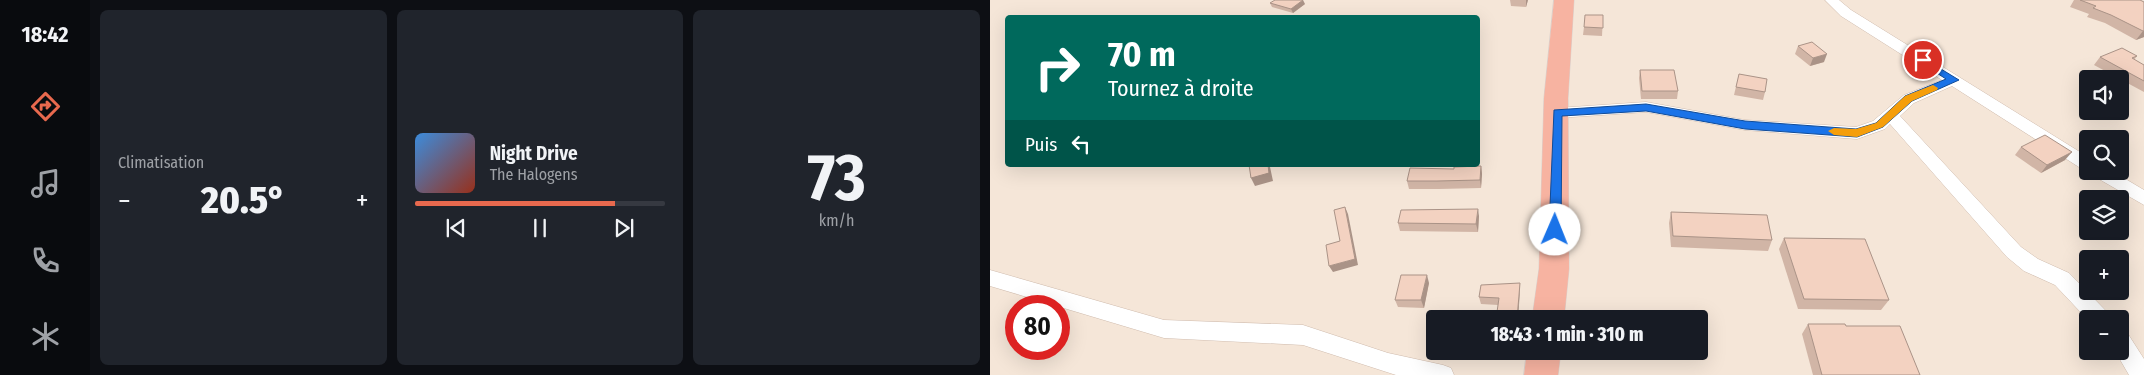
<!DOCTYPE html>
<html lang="fr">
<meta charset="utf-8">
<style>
:root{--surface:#171b24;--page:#20242c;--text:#f1f3f6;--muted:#9ea1a6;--line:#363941;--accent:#e8694e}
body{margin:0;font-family:"Fira Sans Condensed",sans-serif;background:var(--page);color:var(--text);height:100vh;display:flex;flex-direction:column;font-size:19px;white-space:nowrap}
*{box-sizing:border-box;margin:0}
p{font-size:16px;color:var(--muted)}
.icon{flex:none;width:28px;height:28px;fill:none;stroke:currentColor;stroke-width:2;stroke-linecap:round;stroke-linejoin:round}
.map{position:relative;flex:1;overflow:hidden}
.drawer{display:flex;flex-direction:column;gap:10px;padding:10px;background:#0d0f14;width:900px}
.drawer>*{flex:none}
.hud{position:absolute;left:15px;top:15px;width:475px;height:152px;border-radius:5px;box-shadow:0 5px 20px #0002;background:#00695c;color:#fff;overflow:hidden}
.controls{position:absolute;left:1089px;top:70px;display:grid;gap:10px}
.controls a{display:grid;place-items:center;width:50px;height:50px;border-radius:5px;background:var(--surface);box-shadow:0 5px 20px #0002;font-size:25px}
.speed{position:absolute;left:15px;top:295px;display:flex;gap:10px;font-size:25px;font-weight:700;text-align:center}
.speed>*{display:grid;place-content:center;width:65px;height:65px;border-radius:50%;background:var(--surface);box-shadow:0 5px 20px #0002;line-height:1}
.speed .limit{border:8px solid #d22;background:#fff;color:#111}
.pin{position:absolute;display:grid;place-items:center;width:42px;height:42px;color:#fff;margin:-21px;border:2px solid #fff;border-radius:50%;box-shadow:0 1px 5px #0007}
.me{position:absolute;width:55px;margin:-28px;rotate:1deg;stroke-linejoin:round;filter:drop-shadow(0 0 4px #0008)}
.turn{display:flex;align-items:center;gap:18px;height:105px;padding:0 20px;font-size:22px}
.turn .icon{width:65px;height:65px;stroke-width:2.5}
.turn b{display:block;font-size:35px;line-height:42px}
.then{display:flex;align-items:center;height:48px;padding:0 20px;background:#0003;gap:10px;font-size:19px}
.big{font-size:38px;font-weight:800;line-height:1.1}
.drawer .card{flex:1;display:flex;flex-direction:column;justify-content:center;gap:8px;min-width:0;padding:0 18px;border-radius:8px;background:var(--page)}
.drawer .dial{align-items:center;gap:0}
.dial b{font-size:65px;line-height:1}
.song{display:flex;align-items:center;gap:15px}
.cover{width:60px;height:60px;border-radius:8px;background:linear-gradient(135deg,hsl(210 70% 55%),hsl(10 70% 35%))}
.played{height:5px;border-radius:2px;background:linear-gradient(90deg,var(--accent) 80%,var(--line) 80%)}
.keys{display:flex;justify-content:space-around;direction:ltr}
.heat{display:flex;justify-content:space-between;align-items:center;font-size:28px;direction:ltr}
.drawer .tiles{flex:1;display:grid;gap:10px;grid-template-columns:repeat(3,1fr)}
.trip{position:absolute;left:436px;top:310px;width:282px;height:50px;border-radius:5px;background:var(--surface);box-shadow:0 5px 20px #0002;font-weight:800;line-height:50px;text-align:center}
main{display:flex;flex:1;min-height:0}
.menu{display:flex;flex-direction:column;width:90px;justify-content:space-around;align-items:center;background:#090b0e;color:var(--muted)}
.menu .icon{width:35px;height:35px}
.menu .on{color:var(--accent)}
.menu b{font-size:22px;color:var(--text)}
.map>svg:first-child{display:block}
</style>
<main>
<nav class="menu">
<b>18:42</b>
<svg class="icon on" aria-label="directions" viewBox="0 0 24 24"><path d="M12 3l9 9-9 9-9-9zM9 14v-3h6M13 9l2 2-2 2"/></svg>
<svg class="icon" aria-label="music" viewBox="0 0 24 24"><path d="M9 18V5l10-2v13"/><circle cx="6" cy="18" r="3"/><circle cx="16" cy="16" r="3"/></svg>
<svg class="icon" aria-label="phone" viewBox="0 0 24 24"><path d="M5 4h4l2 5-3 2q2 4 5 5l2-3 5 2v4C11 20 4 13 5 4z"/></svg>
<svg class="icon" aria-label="climate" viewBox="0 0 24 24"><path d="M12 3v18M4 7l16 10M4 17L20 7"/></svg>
</nav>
<section class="drawer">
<div class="tiles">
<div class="card"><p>Climatisation</p>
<div class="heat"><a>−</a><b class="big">20.5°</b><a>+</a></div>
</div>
<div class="card">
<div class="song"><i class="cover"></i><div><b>Night Drive</b><p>The Halogens</p></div></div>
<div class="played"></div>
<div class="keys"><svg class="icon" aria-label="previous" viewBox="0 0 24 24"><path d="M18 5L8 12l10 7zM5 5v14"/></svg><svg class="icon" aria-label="pause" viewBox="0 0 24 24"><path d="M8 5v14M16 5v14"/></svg><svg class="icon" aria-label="next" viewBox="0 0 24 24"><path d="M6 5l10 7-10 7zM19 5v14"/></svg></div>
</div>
<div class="card dial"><b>73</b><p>km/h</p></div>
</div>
</section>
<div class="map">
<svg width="1154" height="375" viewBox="0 0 1154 375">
<rect width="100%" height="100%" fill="#fdf5ea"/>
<!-- residential -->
<path fill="#f5e6d8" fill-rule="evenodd" d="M0 0H1154V375H0ZM18 18H488V165H18ZM1098 79H1130V111H1098ZM1098 139H1130V171H1098ZM1098 199H1130V231H1098ZM1098 259H1130V291H1098ZM26 306H69V349H26ZM445 319H710V351H445ZM1098 319H1130V351H1098Z"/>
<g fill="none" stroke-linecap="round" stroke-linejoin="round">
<!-- street casing -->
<g stroke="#d0bcae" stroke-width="1">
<g id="street">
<polygon points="835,0 849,0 861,10 1098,157 1098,171 1092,169 962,86 924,103 910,116 1031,247 1048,259 1079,273 1117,312 1120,319 1098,320 1065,285 1034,271 1017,257 900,124 895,129 867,139 755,130 656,112 567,118 561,117 559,113 561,109 567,108 656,102 755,120 866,127 883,121 914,95 952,80 851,16"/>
<polygon points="1100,171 1122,171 1154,190 1154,205 1102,175"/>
<polygon points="0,270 174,320 313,325 398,353 453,365 461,368 464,375 406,375 313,345 174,338 0,286"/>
<polygon points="1130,331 1138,334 1154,359 1154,375 1139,375 1125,351 1130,351"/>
</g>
</g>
<!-- highway casing -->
<g stroke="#d9d1cd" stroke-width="1">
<g id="highway">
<polygon points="564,0 584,0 578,98 579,269 574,319 542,319 549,269 554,98"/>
<polygon points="537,351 571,351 568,375 534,375"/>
</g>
</g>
<!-- street -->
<use href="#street" fill="#fff" fill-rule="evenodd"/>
<!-- highway -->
<use href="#highway" fill="#f7b3a1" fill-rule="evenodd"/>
</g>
<!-- wall -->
<g fill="#d1b5a6">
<polygon points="520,0 538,0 536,7 521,6"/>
<polygon points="1084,0 1150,0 1154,37 1146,40 1115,23 1097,17 1099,14 1080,7"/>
<polygon points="280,3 315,4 303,13 282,7"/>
<polygon points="613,15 612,36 593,35 594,27"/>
<polygon points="808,46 834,62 820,66 805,54"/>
<polygon points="1147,56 1144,60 1154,65 1154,92 1104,65 1110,57"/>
<polygon points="650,70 688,91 687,99 651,99 649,78"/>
<polygon points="749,74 775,92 773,100 744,95"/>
<polygon points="1031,147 1075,160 1051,173 1025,155"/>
<polygon points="491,166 492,174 491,188 449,189 419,189 417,181 464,169"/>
<polygon points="681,212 782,240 778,251 681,247 679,223"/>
<polygon points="489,216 488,232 410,231 408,223"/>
<polygon points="794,238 899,300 891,310 808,309 789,249"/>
<polygon points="439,283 434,308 408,307 405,300"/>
<polygon points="530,283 530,290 508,305 491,304 489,297"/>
<polygon points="818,324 930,375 823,375 812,334"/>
</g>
<!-- shaded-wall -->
<g fill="#aa9387">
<polygon points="313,0 315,4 303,13 301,9"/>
<polygon points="536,0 538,0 536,7"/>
<polygon points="1153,31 1154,31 1154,37 1146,40"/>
<polygon points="837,54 834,62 820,66 823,58"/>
<polygon points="1082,152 1075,160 1051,173 1057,165"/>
<polygon points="278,165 280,165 280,167 283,181 265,186 261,178"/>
<polygon points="491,166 492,174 491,188 490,180"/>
<polygon points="355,207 358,214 368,265 343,272 339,266 365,259"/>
<polygon points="488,209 489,216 488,232 486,224"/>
<polygon points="437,275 439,283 434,308 431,300"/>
<polygon points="530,283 530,290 528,319 527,319"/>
</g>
<!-- building -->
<g fill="#f3d2c1" stroke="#aa9387">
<polygon points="285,0 313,0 301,9 280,3"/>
<polygon points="1090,0 1150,0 1154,2 1154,31 1153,31 1121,15 1103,8 1106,6"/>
<polygon points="595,15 613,15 613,28 594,27"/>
<polygon points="822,42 837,54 823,58 808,46"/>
<polygon points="1132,48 1147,56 1142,58 1154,65 1154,81 1110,57"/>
<polygon points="650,70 684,70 688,91 652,91"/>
<polygon points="749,74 777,79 775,92 746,87"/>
<polygon points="1055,135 1082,152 1057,165 1031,147"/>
<polygon points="259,165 278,165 279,173 261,178"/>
<polygon points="491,166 490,180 447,181 417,181 420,168 464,169 464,167"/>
<polygon points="355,207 365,259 339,266 336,245 350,241 344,210"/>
<polygon points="488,209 486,224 408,223 411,210"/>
<polygon points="681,212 777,215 782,240 683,236"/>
<polygon points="794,238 875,239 899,300 814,299"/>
<polygon points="411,275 437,275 431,300 405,300"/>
<polygon points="530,283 527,319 506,319 509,298 489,297 491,285"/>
<polygon points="818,324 855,324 856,326 910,326 930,375 832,375"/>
</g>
<!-- route -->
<polygon fill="#1a73e8" stroke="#114b97" points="933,58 969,80 922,101 893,127 867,137 755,129 656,111 572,116 571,230 569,233 560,233 559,230 564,110 656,104 755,121 866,129 886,123 915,96 956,79 930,62 928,60"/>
<!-- slow -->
<polygon fill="#f59e0b" points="943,85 948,88 947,90 922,101 893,127 867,137 844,135 838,131 844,128 866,129 886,123 915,96"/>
</svg>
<div class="controls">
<a><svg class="icon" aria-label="sound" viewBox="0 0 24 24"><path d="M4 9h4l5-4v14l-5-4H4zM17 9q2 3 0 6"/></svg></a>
<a><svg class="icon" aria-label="search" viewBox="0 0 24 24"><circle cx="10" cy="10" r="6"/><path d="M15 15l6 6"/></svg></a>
<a><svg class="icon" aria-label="layers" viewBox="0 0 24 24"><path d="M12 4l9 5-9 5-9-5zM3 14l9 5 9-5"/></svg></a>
<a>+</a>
<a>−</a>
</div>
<div class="speed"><div class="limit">80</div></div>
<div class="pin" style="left:933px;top:60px;background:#d93025"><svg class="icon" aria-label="arrive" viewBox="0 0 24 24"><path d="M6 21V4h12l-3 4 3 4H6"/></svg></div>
<svg class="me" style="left:565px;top:230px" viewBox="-20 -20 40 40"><circle r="19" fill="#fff"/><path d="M0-13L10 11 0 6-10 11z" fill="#1a73e8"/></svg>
<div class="trip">18:43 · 1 min · 310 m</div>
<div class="hud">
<div class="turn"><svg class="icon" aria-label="right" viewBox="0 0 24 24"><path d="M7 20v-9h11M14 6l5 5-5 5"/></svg><div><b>70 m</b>Tournez à droite</div></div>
<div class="then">Puis<svg class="icon" aria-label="left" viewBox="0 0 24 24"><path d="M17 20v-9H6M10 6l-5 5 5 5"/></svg></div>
</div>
</div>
</main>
